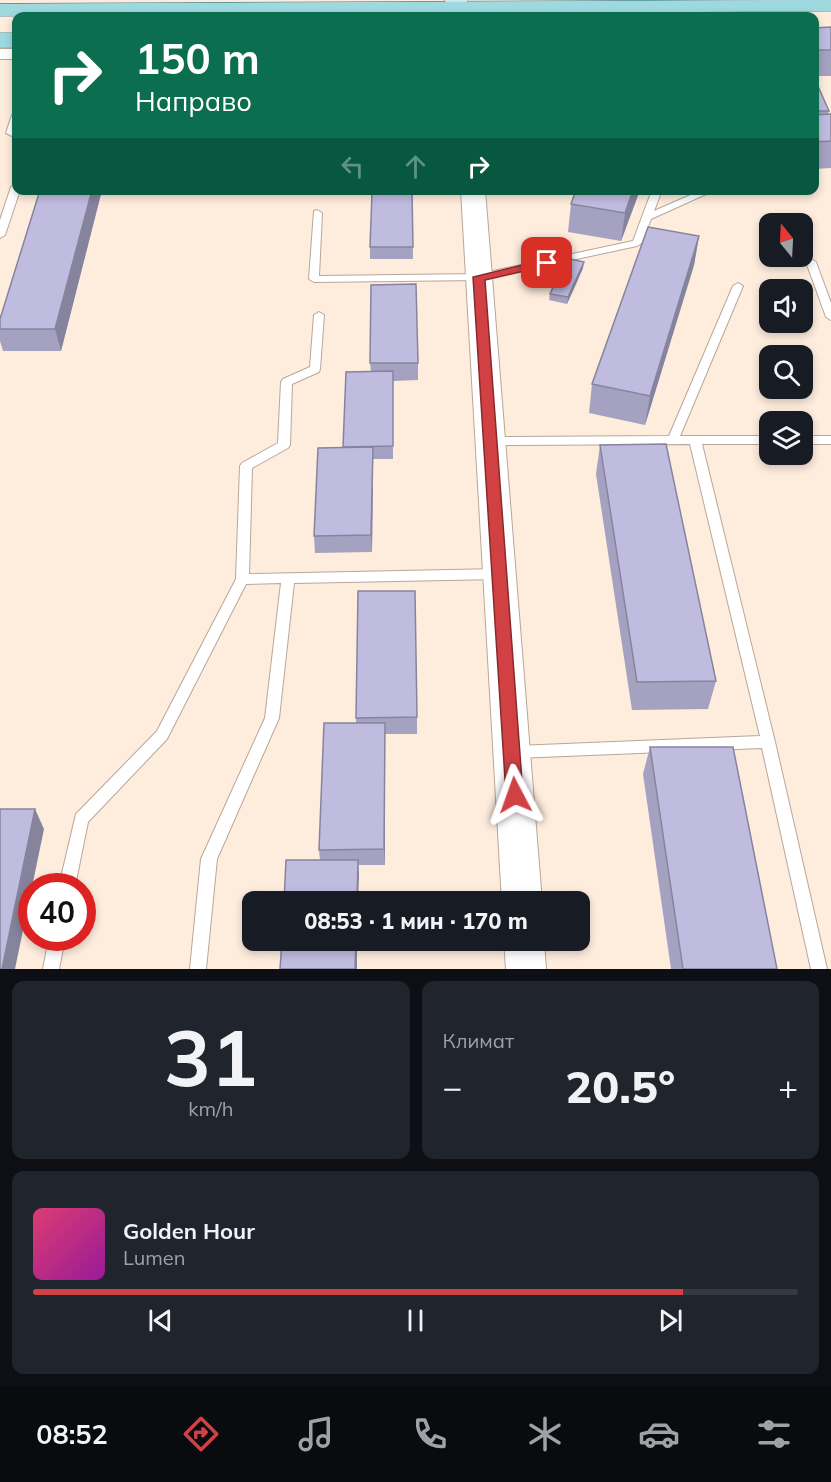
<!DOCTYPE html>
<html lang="ru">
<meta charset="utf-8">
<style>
:root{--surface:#171b24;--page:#20242c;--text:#f1f3f6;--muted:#9ea1a6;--line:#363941;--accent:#d14144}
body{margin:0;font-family:Mulish,sans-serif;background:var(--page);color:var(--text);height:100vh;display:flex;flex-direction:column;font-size:22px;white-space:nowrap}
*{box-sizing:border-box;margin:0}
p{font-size:20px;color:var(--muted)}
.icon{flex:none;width:33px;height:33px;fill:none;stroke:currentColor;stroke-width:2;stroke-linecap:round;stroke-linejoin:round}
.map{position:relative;height:969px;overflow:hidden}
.sheet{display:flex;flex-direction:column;gap:12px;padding:12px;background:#0d0f14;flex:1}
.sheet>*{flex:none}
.hud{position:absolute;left:12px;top:12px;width:807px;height:183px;border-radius:12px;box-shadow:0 3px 9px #0003;background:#0b6e4f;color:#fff;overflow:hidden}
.needle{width:39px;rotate:342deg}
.buttons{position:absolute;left:759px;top:213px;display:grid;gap:12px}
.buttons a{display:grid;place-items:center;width:54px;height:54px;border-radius:12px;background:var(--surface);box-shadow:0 3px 9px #0003;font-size:30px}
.speed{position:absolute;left:18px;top:873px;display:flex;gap:12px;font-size:30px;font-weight:700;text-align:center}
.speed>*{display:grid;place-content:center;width:78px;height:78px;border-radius:50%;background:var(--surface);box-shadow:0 3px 9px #0003;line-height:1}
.speed .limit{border:9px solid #d22;background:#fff;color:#111}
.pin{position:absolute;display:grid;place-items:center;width:51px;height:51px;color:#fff;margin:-26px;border-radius:12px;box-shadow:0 3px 9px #0006}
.me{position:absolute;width:66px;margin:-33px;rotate:356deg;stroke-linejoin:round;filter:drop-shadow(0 0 4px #0008)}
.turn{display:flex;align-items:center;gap:21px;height:126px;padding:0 24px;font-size:27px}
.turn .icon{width:78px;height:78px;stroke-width:2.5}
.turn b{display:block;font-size:42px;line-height:51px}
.lanes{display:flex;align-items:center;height:57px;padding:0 24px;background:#0003;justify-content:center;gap:30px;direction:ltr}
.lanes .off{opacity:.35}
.big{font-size:45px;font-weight:800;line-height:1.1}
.sheet .widget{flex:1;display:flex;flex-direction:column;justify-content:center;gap:9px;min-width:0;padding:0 21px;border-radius:12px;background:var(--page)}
.sheet .dial{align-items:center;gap:0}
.dial b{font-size:78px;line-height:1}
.song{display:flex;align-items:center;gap:18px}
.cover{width:72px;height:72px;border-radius:9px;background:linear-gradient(135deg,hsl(340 70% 55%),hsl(300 70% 35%))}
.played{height:6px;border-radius:3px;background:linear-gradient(90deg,var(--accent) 85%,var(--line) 85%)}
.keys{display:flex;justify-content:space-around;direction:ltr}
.heat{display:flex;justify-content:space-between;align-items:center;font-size:33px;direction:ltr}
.sheet .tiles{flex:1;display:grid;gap:12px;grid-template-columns:1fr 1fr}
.widget:last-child{grid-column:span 2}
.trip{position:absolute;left:242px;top:891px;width:348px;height:60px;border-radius:12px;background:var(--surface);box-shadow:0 3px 9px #0003;font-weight:800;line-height:60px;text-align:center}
.dock{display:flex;height:96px;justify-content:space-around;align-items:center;background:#090b0e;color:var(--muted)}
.dock .icon{width:42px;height:42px}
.dock .selected{color:var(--accent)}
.dock b{font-size:27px;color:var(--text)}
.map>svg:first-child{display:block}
</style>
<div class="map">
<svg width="831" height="969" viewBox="0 0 831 969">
<rect width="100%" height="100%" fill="#feecdd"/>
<!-- green -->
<polygon fill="#c7d8bf" points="427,14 428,16 149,16 149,15"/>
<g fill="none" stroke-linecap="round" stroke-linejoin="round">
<!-- service casing -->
<g stroke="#b8a799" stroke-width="2">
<g id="service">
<polygon points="16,112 16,138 6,133 12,115"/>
<polygon points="16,184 16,190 20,190 5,235 0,238 0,220 11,187"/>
<polygon points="652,190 662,190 654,211 702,190 715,190 651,219 642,243 637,246 479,280 314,282 309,279 314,211 317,210 322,213 319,276 479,274 633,241"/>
<polygon points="811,259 816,262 831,303 831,320 826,317 806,262"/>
<polygon points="738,283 743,286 680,436 770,436 770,444 702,444 775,742 827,969 811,969 762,748 516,758 511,756 509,752 511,748 516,746 760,736 690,444 490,445 484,441 490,437 669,436 733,286"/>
<polygon points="319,312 324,315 320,369 319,372 292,384 290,445 288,448 252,468 249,574 498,569 503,571 504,574 503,577 498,579 294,583 279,718 217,859 206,969 190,969 201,859 265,718 281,583 246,584 167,739 88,822 75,886 59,886 76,814 157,731 236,579 240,466 242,463 278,443 281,382 283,379 310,367 314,315"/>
<rect x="802" y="436" width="29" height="8"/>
<polygon points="49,938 65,938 59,969 43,969"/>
</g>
</g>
<!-- minor casing -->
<g stroke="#b8a799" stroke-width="2">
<rect id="minor" x="0" y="49" width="16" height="10"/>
</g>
<!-- tertiary casing -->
<g stroke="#b8a799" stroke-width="2">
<g id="tertiary">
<polygon points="461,190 485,190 542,902 502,902"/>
<polygon points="504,940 544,940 546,969 506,969"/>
</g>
</g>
<!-- secondary casing -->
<g stroke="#b8a799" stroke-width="1">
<polygon id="secondary" points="445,0 467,0 470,16 448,16"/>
</g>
<!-- primary casing -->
<g stroke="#549197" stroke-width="1">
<g id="primary">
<polygon points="831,0 831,11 0,16 0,4"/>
<rect x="0" y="33" width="16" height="14"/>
</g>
</g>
<!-- service -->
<use href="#service" fill="#fff" fill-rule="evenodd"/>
<!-- minor -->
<use href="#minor" fill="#fff" fill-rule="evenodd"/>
<!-- tertiary -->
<use href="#tertiary" fill="#fff" fill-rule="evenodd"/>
<!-- secondary -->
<use href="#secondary" fill="#ceecf0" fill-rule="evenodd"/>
<!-- primary -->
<use href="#primary" fill="#9ed9e0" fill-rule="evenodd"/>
</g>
<!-- wall -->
<g fill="#a5a2c1">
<polygon points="831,27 831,76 814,76 814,28"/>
<polygon points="814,84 829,111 828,114 831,114 831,168 814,169"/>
<polygon points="40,190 102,190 61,351 3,351 0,341 0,319"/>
<polygon points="334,190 375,190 375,191 334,192"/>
<polygon points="640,190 621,241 568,232 571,204"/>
<polygon points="412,193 413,259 370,259 370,247"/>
<polygon points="699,236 694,265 645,425 589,413 592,384"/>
<polygon points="583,268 567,304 549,300 550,294"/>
<polygon points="370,363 418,363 418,380 393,381 393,459 373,459 372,552 315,553 314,536 371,372"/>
<polygon points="600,445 716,681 708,709 632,710 596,474"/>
<polygon points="417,717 417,734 385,734 385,865 358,865 358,902 284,902 320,860 319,850 356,723 356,718"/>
<polygon points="650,747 777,969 671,969 643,774"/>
</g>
<!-- shaded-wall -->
<g fill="#86849d">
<polygon points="92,190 102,190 61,351 55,329"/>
<polygon points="633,190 640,190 621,241 625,213"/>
<polygon points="699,236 694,265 645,425 650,396"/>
<polygon points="584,262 583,268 567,304 568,297"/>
<polygon points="373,447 373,465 372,552 371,535"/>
<polygon points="385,723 385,865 384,849"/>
<polygon points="35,809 44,829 15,969 2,969"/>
<polygon points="358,860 359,875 358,902 357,902"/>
<polygon points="356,940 357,940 357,969 355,969"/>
</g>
<!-- building -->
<g fill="#c0bce0" stroke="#86849d" stroke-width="1.5">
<polygon points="831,27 831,50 814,50 814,28"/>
<polygon points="814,84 817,84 829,111 814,111"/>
<polygon points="831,114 831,141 814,142 814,115"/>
<polygon points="40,190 92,190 55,329 0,329 0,319"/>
<polygon points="576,190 633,190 625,213 571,204"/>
<polygon points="372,193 412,193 413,247 370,247"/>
<polygon points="648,227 699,236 650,396 592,384"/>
<polygon points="566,258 584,262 568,297 550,294"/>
<polygon points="416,284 418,363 370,363 371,285"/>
<polygon points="393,371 393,446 343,447 346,372"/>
<polygon points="666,444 716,681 637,682 600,445"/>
<polygon points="373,447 371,535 314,536 318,448"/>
<polygon points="358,591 415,591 417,717 356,718"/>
<polygon points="324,723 385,723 384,849 319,850"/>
<polygon points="650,747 733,747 777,969 683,969"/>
<polygon points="0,809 35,809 2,969 0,969"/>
<polygon points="286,860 358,860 357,902 284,902"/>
<polygon points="282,940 356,940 355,969 280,969"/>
</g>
<!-- route -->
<polygon fill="#d14144" stroke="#882a2c" stroke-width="1.5" points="547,259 551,260 551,265 485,280 523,795 521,800 515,802 509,800 506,795 473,277"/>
</svg>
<div class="buttons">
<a><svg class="needle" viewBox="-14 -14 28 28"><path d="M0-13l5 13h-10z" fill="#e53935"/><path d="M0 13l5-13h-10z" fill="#9ea1a6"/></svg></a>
<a><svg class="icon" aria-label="sound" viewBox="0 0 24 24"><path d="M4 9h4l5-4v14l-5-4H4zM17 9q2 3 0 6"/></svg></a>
<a><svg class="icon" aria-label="search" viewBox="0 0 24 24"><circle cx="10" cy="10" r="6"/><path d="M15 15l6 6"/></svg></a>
<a><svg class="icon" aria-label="layers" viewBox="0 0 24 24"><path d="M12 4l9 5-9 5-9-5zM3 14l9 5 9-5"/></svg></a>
</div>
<div class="speed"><div class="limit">40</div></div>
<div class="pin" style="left:547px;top:263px;background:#d93025"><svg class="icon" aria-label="arrive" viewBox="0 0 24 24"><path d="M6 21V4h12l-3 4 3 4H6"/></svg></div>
<svg class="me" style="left:515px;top:795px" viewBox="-20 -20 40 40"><path d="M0-17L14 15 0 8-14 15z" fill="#d14144" stroke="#fff" stroke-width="4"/></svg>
<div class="trip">08:53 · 1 мин · 170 m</div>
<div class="hud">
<div class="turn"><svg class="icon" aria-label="right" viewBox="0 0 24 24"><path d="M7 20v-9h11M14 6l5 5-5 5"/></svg><div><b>150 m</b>Направо</div></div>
<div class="lanes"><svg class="icon off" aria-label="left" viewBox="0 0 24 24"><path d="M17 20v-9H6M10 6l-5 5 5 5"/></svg><svg class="icon off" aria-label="ahead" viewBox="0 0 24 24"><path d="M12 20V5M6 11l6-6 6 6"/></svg><svg class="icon" aria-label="right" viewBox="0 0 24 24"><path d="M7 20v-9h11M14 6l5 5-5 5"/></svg></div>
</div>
</div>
<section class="sheet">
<div class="tiles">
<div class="widget dial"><b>31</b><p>km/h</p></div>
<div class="widget"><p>Климат</p>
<div class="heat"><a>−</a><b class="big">20.5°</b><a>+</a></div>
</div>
<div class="widget">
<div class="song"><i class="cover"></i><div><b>Golden Hour</b><p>Lumen</p></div></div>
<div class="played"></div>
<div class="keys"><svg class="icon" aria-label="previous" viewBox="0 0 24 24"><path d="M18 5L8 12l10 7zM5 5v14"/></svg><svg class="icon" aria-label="pause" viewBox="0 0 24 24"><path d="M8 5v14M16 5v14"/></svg><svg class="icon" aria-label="next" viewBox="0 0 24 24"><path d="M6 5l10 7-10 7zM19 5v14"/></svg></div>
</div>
</div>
</section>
<nav class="dock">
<b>08:52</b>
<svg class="icon selected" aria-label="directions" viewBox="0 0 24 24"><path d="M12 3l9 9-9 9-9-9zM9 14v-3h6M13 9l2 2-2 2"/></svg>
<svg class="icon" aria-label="music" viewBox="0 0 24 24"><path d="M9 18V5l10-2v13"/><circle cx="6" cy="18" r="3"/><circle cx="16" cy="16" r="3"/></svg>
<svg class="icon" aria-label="phone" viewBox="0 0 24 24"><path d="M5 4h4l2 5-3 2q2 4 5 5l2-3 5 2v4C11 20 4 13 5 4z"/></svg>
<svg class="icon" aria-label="climate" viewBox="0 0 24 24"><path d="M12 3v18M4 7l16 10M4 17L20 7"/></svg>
<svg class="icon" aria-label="car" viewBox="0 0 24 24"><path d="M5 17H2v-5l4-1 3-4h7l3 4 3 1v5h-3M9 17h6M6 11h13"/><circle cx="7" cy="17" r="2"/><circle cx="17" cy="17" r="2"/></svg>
<svg class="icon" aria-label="filters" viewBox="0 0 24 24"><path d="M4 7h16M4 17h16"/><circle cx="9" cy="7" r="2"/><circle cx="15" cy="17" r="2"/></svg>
</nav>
